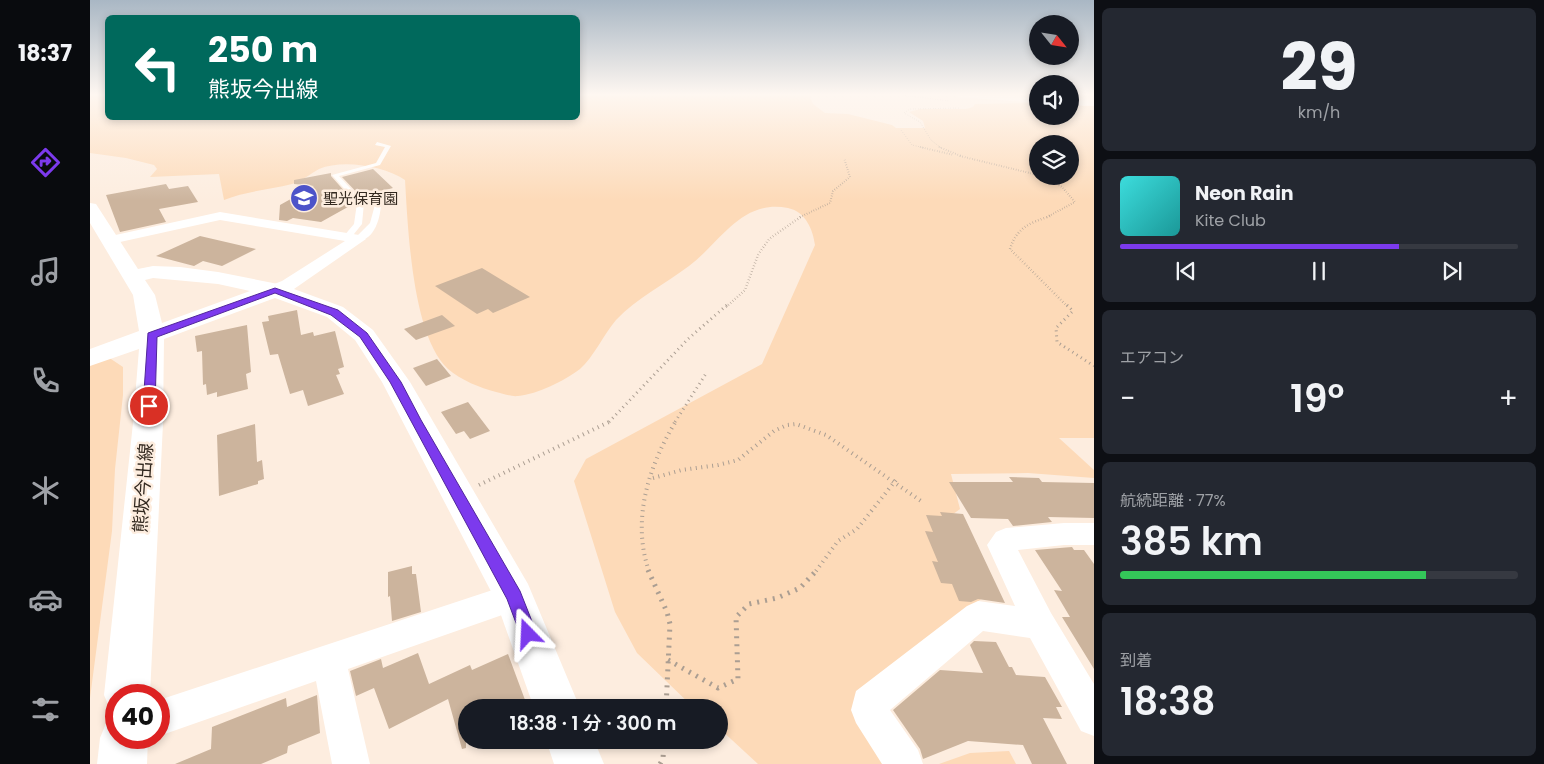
<!DOCTYPE html>
<html lang="ja">
<meta charset="utf-8">
<style>
:root{--surface:#171b24;--page:#242831;--text:#f1f3f6;--muted:#9ea1a6;--line:#363941;--accent:#7c3aed}
body{margin:0;font-family:Poppins,"Noto Sans JP",sans-serif;background:var(--page);color:var(--text);height:100vh;display:flex;flex-direction:column;font-size:19px;white-space:nowrap}
*{box-sizing:border-box;margin:0}
p{font-size:16px;color:var(--muted)}
.icon{flex:none;width:28px;height:28px;fill:none;stroke:currentColor;stroke-width:2;stroke-linecap:round;stroke-linejoin:round}
.map{position:relative;flex:1;overflow:hidden}
.sheet{display:flex;flex-direction:column;gap:8px;padding:8px;background:#0d0f14;width:450px}
.sheet>*{flex:none}
.banner{position:absolute;left:15px;top:15px;width:475px;height:105px;border-radius:8px;box-shadow:0 2px 8px #0003;background:#00695c;color:#fff;overflow:hidden}
.needle{width:32px;rotate:120deg}
.controls{position:absolute;left:939px;top:15px;display:grid;gap:10px}
.controls a{display:grid;place-items:center;width:50px;height:50px;border-radius:50%;background:var(--surface);box-shadow:0 2px 8px #0003;font-size:25px}
.speed{position:absolute;left:15px;top:684px;display:flex;gap:10px;font-size:25px;font-weight:700;text-align:center}
.speed>*{display:grid;place-content:center;width:65px;height:65px;border-radius:50%;background:var(--surface);box-shadow:0 2px 8px #0003;line-height:1}
.speed .limit{border:8px solid #d22;background:#fff;color:#111}
.pin{position:absolute;display:grid;place-items:center;width:42px;height:42px;color:#fff;margin:-21px;border:2px solid #fff;border-radius:50%;box-shadow:0 1px 5px #0007}
.me{position:absolute;width:55px;margin:-28px;rotate:339deg;stroke-linejoin:round;filter:drop-shadow(0 0 4px #0008)}
.turn{display:flex;align-items:center;gap:18px;height:105px;padding:0 20px;font-size:22px}
.turn .icon{width:65px;height:65px;stroke-width:2.5}
.turn b{display:block;font-size:35px;line-height:42px}
.big{font-size:38px;font-weight:600;line-height:1.1}
.sheet .widget{flex:1;display:flex;flex-direction:column;justify-content:center;gap:8px;min-width:0;padding:0 18px;border-radius:8px;background:var(--page)}
.sheet .dial{align-items:center;gap:0}
.dial b{font-size:65px;line-height:1}
.song{display:flex;align-items:center;gap:15px}
.cover{width:60px;height:60px;border-radius:8px;background:linear-gradient(135deg,hsl(180 70% 55%),hsl(180 70% 35%))}
.played{height:5px;border-radius:2px;background:linear-gradient(90deg,var(--accent) 70%,var(--line) 70%)}
.keys{display:flex;justify-content:space-around;direction:ltr}
.heat{display:flex;justify-content:space-between;align-items:center;font-size:28px;direction:ltr}
.charge{height:8px;border-radius:4px;background:linear-gradient(90deg,#34c759 77%,var(--line) 0)}
.trip{position:absolute;left:368px;top:699px;width:270px;height:50px;border-radius:25px;background:var(--surface);box-shadow:0 2px 8px #0003;font-weight:600;line-height:50px;text-align:center}
main{display:flex;flex:1;min-height:0}
.menu{display:flex;flex-direction:column;width:90px;justify-content:space-around;align-items:center;background:#090b0e;color:var(--muted)}
.menu .icon{width:35px;height:35px}
.menu .active{color:var(--accent)}
.menu b{font-size:22px;color:var(--text)}
.map>svg:first-child{display:block}
</style>
<main>
<nav class="menu">
<b>18:37</b>
<svg class="icon active" aria-label="directions" viewBox="0 0 24 24"><path d="M12 3l9 9-9 9-9-9zM9 14v-3h6M13 9l2 2-2 2"/></svg>
<svg class="icon" aria-label="music" viewBox="0 0 24 24"><path d="M9 18V5l10-2v13"/><circle cx="6" cy="18" r="3"/><circle cx="16" cy="16" r="3"/></svg>
<svg class="icon" aria-label="phone" viewBox="0 0 24 24"><path d="M5 4h4l2 5-3 2q2 4 5 5l2-3 5 2v4C11 20 4 13 5 4z"/></svg>
<svg class="icon" aria-label="climate" viewBox="0 0 24 24"><path d="M12 3v18M4 7l16 10M4 17L20 7"/></svg>
<svg class="icon" aria-label="car" viewBox="0 0 24 24"><path d="M5 17H2v-5l4-1 3-4h7l3 4 3 1v5h-3M9 17h6M6 11h13"/><circle cx="7" cy="17" r="2"/><circle cx="17" cy="17" r="2"/></svg>
<svg class="icon" aria-label="filters" viewBox="0 0 24 24"><path d="M4 7h16M4 17h16"/><circle cx="9" cy="7" r="2"/><circle cx="15" cy="17" r="2"/></svg>
</nav>
<div class="map">
<svg width="1004" height="764" viewBox="0 0 1004 764">
<rect width="100%" height="100%" fill="#fdeddf"/>
<!-- green -->
<g fill="#fddab8" fill-rule="evenodd">
<path d="M0 94H17L18 118H488V94H719L723 104 735 113 758 114 802 125 806 128H835L833 121 819 112 830 109H876L883 107 885 104 947 103 948 116H980V105L1004 106V438H969L1004 470V478L938 473 861 474 870 509 847 526 895 596 767 694 801 764H668L629 728V708L603 707 547 653 525 612 484 481 496 459 672 364 725 245C723 230 716 212 698 208 651 199 631 242 599 266 575 284 547 298 526 320 514 334 503 358 490 369 474 381 448 394 428 396 421 397 412 393 406 392 390 388 371 380 358 369 322 336 318 228 315 180 294 166 253 159 229 169 220 174 212 181 202 184 179 190 156 191 134 200L129 174 60 177 67 169 64 165 36 158 0 153ZM948 144H980V176H948Z"/>
<polygon points="18,357 33,367 33,395 25,469 22,531 0,698 0,364"/>
<polygon points="919,751 926,764 849,764 880,753"/>
</g>
<!-- building -->
<g fill="#ccb49d">
<polygon points="283,169 303,188 288,192 285,191 272,198 252,177"/>
<polygon points="241,173 241,176 265,203 231,222 203,218 197,221 189,220 190,205 224,186 204,184 204,180"/>
<polygon points="76,184 79,189 98,186 108,202 69,209 76,222 30,232 16,195"/>
<polygon points="110,236 166,249 132,266 113,261 104,266 66,256"/>
<polygon points="392,268 440,297 403,313 398,309 387,314 345,286"/>
<polygon points="207,310 211,335 223,332 224,336 245,331 254,367 248,369 250,374 246,375 254,394 218,406 213,390 200,394 188,354 180,355 172,322 179,321 178,316"/>
<polygon points="352,315 365,326 326,340 314,329"/>
<polygon points="157,325 161,372 156,374 158,389 127,397 127,392 117,395 116,384 113,385 112,351 107,352 105,336"/>
<polygon points="347,359 361,376 336,386 323,368"/>
<polygon points="378,402 400,431 380,439 374,431 366,434 351,412"/>
<polygon points="165,424 167,462 172,460 174,479 168,481 168,484 129,496 127,435"/>
<polygon points="919,477 949,478 952,482 1004,483 1004,518 958,517 962,522 923,526 918,519 881,518 859,482 923,482"/>
<polygon points="850,512 873,514 915,603 888,599 881,602 869,601 862,584 851,583 842,561 848,562 835,531 843,532 836,515 852,516"/>
<polygon points="982,547 984,550 994,550 1004,564 1004,669 972,617 980,617 964,590 972,591 945,550"/>
<polygon points="322,566 322,574 326,574 331,612 302,621 300,596 298,597 298,572"/>
<polygon points="884,641 906,642 919,667 922,667 926,675 955,677 972,707 966,707 972,719 953,718 977,764 942,764 933,745 878,741 833,759 830,749 803,710 850,670 893,673 880,645"/>
<polygon points="328,653 339,684 380,665 382,670 418,654 438,708 376,708 376,748 372,749 358,699 299,729 284,688 266,696 260,671 291,659 293,668"/>
<polygon points="227,695 230,733 198,746 197,753 171,764 85,764 121,749 122,727 196,698 197,707"/>
</g>
<g fill="none" stroke-linecap="round" stroke-linejoin="round">
<!-- path-far5 -->
<g stroke="#ab9e92" stroke-width="1" stroke-dasharray="0.5 2" stroke-linecap="butt">
<polyline points="803,94 860,101"/>
<polyline points="811,130 822,145 835,148"/>
<polyline points="851,148 841,140 830,122 814,113 820,109 870,108"/>
</g>
<!-- path-far4 -->
<g stroke="#ab9e92" stroke-width="2" stroke-dasharray="0.5 2" stroke-linecap="butt">
<polyline points="830,147 864,155"/>
<polyline points="849,147 871,156"/>
<polyline points="870,156 948,175"/>
<polyline points="954,176 972,187 985,202 957,217"/>
<polyline points="710,217 740,203 743,191 760,177 754,158"/>
</g>
<!-- path-far3 -->
<g stroke="#ab9e92" stroke-width="2.5" stroke-dasharray="0.5 2.5" stroke-linecap="butt">
<path d="M960 216C940 223 927 227 920 249L978 307"/>
<polyline points="636,307 655,290 668,255 679,239 712,216"/>
</g>
<!-- path-far2 -->
<g stroke="#ab9e92" stroke-width="3" stroke-dasharray="1 4" stroke-linecap="butt">
<polyline points="977,305 983,311 966,328 967,342 1004,366"/>
<polyline points="519,422 598,339 637,305"/>
<polyline points="585,422 617,372"/>
</g>
<!-- path-far1 -->
<g stroke="#ab9e92" stroke-width="4" stroke-dasharray="1 4.5" stroke-linecap="butt">
<polyline points="563,478 592,470 628,465 648,460 684,431 697,425 706,424 736,435 831,501"/>
<polyline points="389,485 521,421"/>
<path d="M559 571C541 520 559 465 586 421"/>
<polyline points="726,571 748,541 767,529 806,480"/>
</g>
<!-- path -->
<g stroke="#ab9e92" stroke-width="5" stroke-dasharray="2 6" stroke-linecap="butt">
<polyline points="558,570 577,612 580,624 576,708"/>
<polyline points="578,660 628,688 648,679 646,617 659,604 687,598 710,588 727,570"/>
<polyline points="570,764 573,759 574,740"/>
</g>
<!-- lane -->
<g fill="#fff" fill-rule="evenodd">
<polygon points="287,142 301,146 290,165 249,176 274,203 272,224 260,239 254,239 253,237 264,224 267,203 242,175 286,163 295,147 285,145"/>
<path d="M286 201 291 202C291 216 285 242 266 241V237L280 223Z"/>
</g>
<!-- street -->
<g fill="#fff" fill-rule="evenodd">
<polygon points="130,212 269,235 276,239 204,289 185,295 179,294 176,290 179,286 192,281 255,241 130,220 21,244 14,240 21,236"/>
<polygon points="974,523 1004,523 1004,545 974,545 928,550 961,613 1004,684 1004,736 991,731 940,638 893,631 800,710 828,750 833,764 792,764 766,723 761,710 766,691 877,606 888,601 925,606 897,545 906,532 916,528"/>
<polygon points="424,583 435,587 439,597 435,607 258,669 280,764 242,764 226,681 69,736 69,700"/>
</g>
<!-- secondary -->
<g fill="#fff" fill-rule="evenodd">
<path d="M0 203 6 204 48 269 63 266 90 267 128 272 193 285 253 307 283 330 320 382 438 584 490 708H444L406 601 292 382 265 340 237 317 185 298 74 339 73 423 60 695H26V713L21 711 14 695 43 423 49 349 0 366V349L49 331 43 295 0 223ZM63 278 128 284 160 291 72 323 65 295 55 280Z"/>
<polygon points="26,717 26,738 58,738 57,764 7,764 10,738 17,721"/>
<polygon points="456,740 504,740 514,764 464,764"/>
</g>
<!-- highway -->
<g fill="#fff" fill-rule="evenodd">
<polygon points="864,94 948,97 948,103 869,97"/>
<polygon points="980,99 1004,100 1004,106 980,105"/>
</g>
</g>
<!-- sky -->
<linearGradient id="sky" x2="0" y2="1"><stop stop-color="#a9b7c4"/><stop offset="0.47" stop-color="#fef7f1"/><stop offset="1" stop-color="#fef7f1" stop-opacity="0"/></linearGradient>
<rect width="1004" height="201" fill="url(#sky)"/>
<!-- route -->
<polygon fill="#7c3aed" stroke="#51269a" points="185,288 248,310 277,333 311,382 331,420 430,591 447,634 444,639 438,642 432,639 417,599 300,382 270,337 241,315 185,293 67,337 65,406 59,409 54,408 53,406 58,333"/>
<!-- icons -->
<defs>
<g id="school-disc" transform="scale(1.4375)"><circle r="9.5" fill="#4d53c9" stroke="#fdeddf"/><path d="M0-5L7-2L0 1L-7-2ZM-4 1L0 2.5L4 1V4Q0 6-4 4Z" fill="#fff"/></g>
</defs>
<g fill-rule="evenodd">
<use href="#school-disc" x="214" y="198"/>
</g>
<g text-anchor="middle" dominant-baseline="central" stroke-width="5" stroke-linejoin="round" paint-order="stroke">
<!-- far-poi labels -->
<g font-size="15" fill="#332920" stroke="#fdeddf" text-anchor="start">
<text x="233" y="198">聖光保育園</text>
</g>
<!-- street labels -->
<g font-size="18" fill="#332920" stroke="#fdeddf">
<text transform="translate(53 488) rotate(-86)">熊坂今出線</text>
</g>
</g>
</svg>
<div class="controls">
<a><svg class="needle" viewBox="-14 -14 28 28"><path d="M0-13l5 13h-10z" fill="#e53935"/><path d="M0 13l5-13h-10z" fill="#9ea1a6"/></svg></a>
<a><svg class="icon" aria-label="sound" viewBox="0 0 24 24"><path d="M4 9h4l5-4v14l-5-4H4zM17 9q2 3 0 6"/></svg></a>
<a><svg class="icon" aria-label="layers" viewBox="0 0 24 24"><path d="M12 4l9 5-9 5-9-5zM3 14l9 5 9-5"/></svg></a>
</div>
<div class="speed"><div class="limit">40</div></div>
<div class="pin" style="left:59px;top:406px;background:#d93025"><svg class="icon" aria-label="arrive" viewBox="0 0 24 24"><path d="M6 21V4h12l-3 4 3 4H6"/></svg></div>
<svg class="me" style="left:438px;top:634px" viewBox="-20 -20 40 40"><path d="M0-17L14 15 0 8-14 15z" fill="#7c3aed" stroke="#fff" stroke-width="4"/></svg>
<div class="trip">18:38 · 1 分 · 300 m</div>
<div class="banner">
<div class="turn"><svg class="icon" aria-label="left" viewBox="0 0 24 24"><path d="M17 20v-9H6M10 6l-5 5 5 5"/></svg><div><b>250 m</b>熊坂今出線</div></div>
</div>
</div>
<section class="sheet">
<div class="widget dial"><b>29</b><p>km/h</p></div>
<div class="widget">
<div class="song"><i class="cover"></i><div><b>Neon Rain</b><p>Kite Club</p></div></div>
<div class="played"></div>
<div class="keys"><svg class="icon" aria-label="previous" viewBox="0 0 24 24"><path d="M18 5L8 12l10 7zM5 5v14"/></svg><svg class="icon" aria-label="pause" viewBox="0 0 24 24"><path d="M8 5v14M16 5v14"/></svg><svg class="icon" aria-label="next" viewBox="0 0 24 24"><path d="M6 5l10 7-10 7zM19 5v14"/></svg></div>
</div>
<div class="widget"><p>エアコン</p>
<div class="heat"><a>−</a><b class="big">19°</b><a>+</a></div>
</div>
<div class="widget"><p>航続距離 · 77%</p><b class="big">385 km</b><div class="charge"></div></div>
<div class="widget"><p>到着</p><b class="big">18:38</b></div>
</section>
</main>
